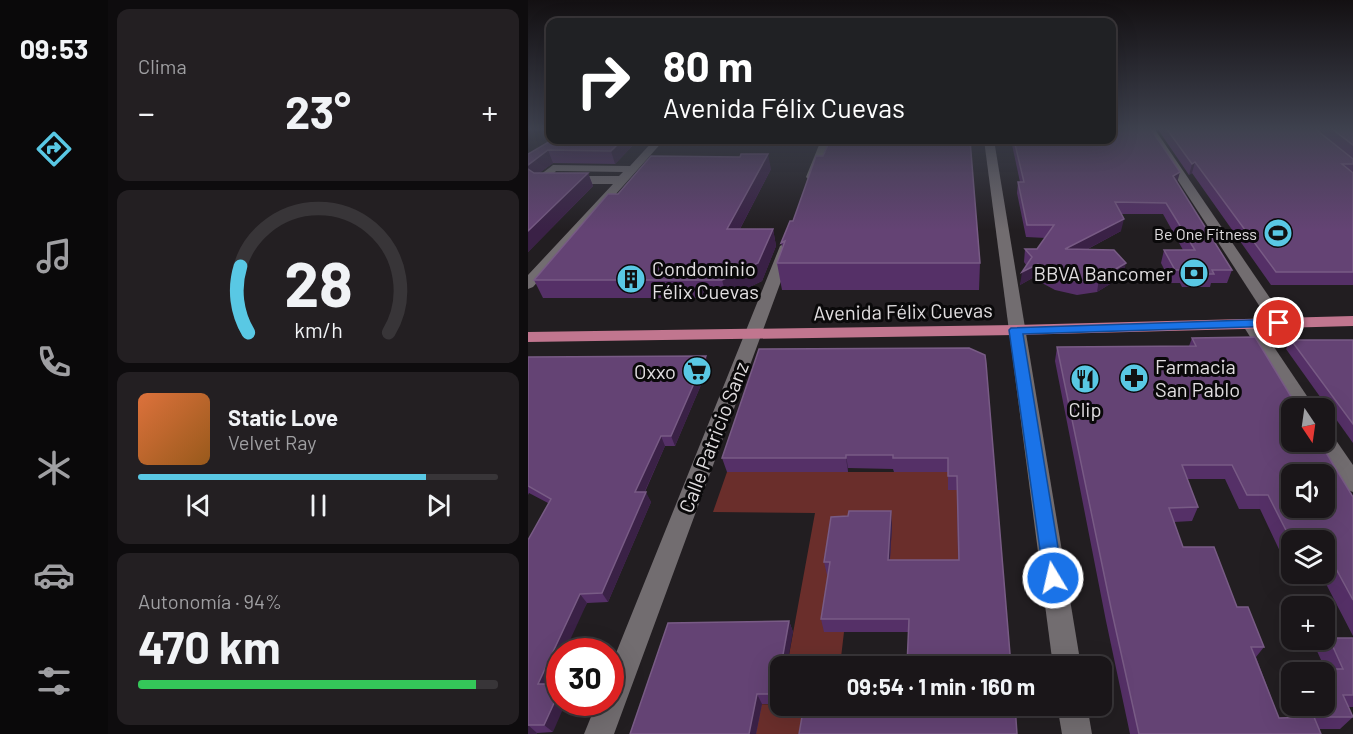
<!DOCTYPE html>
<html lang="es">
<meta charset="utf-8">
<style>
:root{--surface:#1a1619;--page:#231f22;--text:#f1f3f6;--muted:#9f9fa2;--line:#383538;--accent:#59c8e4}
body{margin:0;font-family:Barlow,sans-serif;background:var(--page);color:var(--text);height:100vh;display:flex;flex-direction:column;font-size:22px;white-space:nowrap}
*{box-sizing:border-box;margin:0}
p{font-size:20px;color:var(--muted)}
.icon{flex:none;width:33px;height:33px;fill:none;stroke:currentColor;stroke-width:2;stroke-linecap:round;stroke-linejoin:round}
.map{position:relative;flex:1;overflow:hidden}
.side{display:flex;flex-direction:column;gap:9px;padding:9px;background:#0e0c0e;width:420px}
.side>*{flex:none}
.banner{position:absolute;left:18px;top:18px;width:570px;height:126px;border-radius:12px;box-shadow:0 6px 24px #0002,0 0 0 2px var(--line);background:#202124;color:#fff;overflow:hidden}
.needle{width:39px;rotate:167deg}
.controls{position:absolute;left:753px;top:398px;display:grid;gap:12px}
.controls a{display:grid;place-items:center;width:54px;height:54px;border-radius:12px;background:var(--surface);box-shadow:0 6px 24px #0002,0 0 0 2px var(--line);font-size:30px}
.speed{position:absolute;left:18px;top:638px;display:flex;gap:12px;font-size:30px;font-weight:700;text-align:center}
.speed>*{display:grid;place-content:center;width:78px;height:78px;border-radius:50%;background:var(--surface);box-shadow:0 6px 24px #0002,0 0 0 2px var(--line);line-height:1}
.speed .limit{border:9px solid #d22;background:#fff;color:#111}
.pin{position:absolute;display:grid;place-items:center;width:51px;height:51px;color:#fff;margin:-26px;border:3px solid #fff;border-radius:50%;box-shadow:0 2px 6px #0007}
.me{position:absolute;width:66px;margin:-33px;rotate:351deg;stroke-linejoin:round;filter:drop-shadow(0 0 4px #0008)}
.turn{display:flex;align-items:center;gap:21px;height:126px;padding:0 18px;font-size:27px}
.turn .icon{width:78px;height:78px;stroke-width:2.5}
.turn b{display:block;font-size:42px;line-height:51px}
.big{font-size:45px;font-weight:700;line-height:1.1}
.side .tile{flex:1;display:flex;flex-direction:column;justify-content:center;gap:9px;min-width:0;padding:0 21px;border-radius:12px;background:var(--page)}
.side .dial{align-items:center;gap:0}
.dial svg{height:156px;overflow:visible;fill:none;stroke:var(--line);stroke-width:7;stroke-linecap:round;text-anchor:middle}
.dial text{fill:var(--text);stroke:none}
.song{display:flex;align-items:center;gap:18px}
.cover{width:72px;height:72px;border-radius:9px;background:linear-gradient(135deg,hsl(20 70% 55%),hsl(30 70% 35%))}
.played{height:6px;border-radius:3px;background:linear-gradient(90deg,var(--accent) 80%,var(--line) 80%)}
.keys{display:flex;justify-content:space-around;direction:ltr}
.heat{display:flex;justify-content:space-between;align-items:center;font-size:33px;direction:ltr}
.charge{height:9px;border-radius:4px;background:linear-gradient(90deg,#34c759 94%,var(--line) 0)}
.trip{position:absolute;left:242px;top:656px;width:342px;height:60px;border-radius:12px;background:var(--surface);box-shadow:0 6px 24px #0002,0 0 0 2px var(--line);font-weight:700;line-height:60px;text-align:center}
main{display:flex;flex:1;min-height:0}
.menu{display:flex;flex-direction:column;width:108px;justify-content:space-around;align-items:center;background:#0a090a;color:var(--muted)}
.menu .icon{width:42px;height:42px}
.menu .current{color:var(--accent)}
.menu b{font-size:27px;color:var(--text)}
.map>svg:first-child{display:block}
</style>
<main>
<nav class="menu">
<b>09:53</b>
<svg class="icon current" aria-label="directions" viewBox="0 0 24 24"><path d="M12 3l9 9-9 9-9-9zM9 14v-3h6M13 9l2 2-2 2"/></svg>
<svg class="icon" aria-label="music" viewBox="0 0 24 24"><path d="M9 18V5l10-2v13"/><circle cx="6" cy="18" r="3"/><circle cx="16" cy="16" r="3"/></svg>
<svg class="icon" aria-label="phone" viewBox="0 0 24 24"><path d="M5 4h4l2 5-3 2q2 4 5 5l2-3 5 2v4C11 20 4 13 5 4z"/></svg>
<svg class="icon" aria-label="climate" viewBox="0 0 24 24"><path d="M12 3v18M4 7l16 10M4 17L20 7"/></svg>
<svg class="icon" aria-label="car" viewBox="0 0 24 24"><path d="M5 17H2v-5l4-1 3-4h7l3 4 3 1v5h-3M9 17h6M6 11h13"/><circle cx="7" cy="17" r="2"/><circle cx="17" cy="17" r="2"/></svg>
<svg class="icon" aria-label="filters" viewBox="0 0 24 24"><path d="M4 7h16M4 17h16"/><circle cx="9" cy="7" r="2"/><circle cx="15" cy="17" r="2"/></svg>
</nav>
<section class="side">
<div class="tile"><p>Clima</p>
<div class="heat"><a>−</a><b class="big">23°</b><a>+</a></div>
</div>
<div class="tile dial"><svg viewBox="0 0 100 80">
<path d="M14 69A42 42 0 1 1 86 69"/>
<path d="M14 69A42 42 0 0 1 10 35" stroke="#59c8e4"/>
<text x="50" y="56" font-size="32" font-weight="700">28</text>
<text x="50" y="72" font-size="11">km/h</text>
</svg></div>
<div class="tile">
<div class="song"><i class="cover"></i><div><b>Static Love</b><p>Velvet Ray</p></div></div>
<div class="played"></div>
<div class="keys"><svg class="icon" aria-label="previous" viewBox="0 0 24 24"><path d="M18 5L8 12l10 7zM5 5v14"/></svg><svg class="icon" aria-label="pause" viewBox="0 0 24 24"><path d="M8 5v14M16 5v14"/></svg><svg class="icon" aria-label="next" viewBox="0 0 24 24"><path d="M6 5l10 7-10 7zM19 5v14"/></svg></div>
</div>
<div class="tile"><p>Autonomía · 94%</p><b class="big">470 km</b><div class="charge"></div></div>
</section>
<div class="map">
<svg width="825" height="734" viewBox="0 0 825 734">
<rect width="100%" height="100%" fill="#221e21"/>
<!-- green -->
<g fill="#6a2e2b">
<polygon points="199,472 420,472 420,490 451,490 430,573 361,573 364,525 305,575 316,632 312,666 259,666 287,513 185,512"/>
<polygon points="223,704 282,705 277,734 228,734"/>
</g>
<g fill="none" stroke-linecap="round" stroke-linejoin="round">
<!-- minor -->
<g fill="#726d70" fill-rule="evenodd">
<polygon points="616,128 626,128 759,323 757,327 745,327"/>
<path d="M126 140H136L5 287 0 289V275L85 184H12L6 180 8 178 25 165 102 166ZM28 171 95 172 91 176H23Z"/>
<polygon points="293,140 303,140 290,177 284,180 280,179 278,177"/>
<polygon points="456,140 466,140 553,666 525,666"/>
<polygon points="259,242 266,246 86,734 56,734 69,702 82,702 82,668 252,246"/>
<polygon points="722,319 728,320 787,408 767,408 714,324"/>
<polygon points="796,431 803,433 825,465 825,492 817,489 787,441 796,441"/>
<polygon points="529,705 559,705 564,734 534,734"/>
</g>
<!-- major -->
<polygon fill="#c1768f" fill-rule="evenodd" points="825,316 825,326 488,335 0,342 0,332 488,325"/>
</g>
<!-- wall -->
<g fill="#553067" fill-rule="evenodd">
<polygon points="629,128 825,128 825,285 743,285 664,173 661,175"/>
<polygon points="24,140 110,140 87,164 25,163 11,173 60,173 65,186 0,252 0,154"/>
<polygon points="302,140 443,140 443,153 452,263 451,290 254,290 249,263 255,249 253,243 265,221"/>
<polygon points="483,140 584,140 649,183 704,270 699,283 683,283 682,287 654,287 652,283 643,283 633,263 636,250 655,250 635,214 593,214 593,231 558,250 595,276 569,292 549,295 527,290 514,283 508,276 492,285 498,265 496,262 497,249 509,249 518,238 498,237 489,193 490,182 492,182"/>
<polygon points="243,169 212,229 245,229 248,246 234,281 199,298 15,298 6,280 90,194"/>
<path d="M664 338 825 497V636L796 580 766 581 732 509H711L697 479H659L670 507 664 521 646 522 655 547 709 607 736 647 728 657 751 718 775 717 770 705H796V672H785L787 669H797L789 651 801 638H825V707H820L825 717 812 729H791L793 734H602L578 621 527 361 529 347 661 346ZM764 540H796V573H764Z"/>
<polygon points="763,340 825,340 825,443 758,349"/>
<polygon points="441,348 483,666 381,632 296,632 293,619 300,575 299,575 296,562 364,525 362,560 430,560 429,490 420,490 420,472 366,472 365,469 320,468 320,472 199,472 194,458"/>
<polygon points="0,357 181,366 147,446 137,446 117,492 123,502 80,602 59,603 32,651 32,663 22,684 25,732 9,733 0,734 20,503 1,493 0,495"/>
<polygon points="261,621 265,632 252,666 252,704 234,704 228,734 102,734"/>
</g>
<!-- shaded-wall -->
<g fill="#3a2146">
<polygon points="94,140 110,140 87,164 83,151"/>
<polygon points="20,150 25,163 7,176 0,172 0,165"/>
<polygon points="240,154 243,169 203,246 199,229"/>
<polygon points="667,162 664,173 661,175 664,164"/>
<polygon points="652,172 649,183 645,176"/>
<polygon points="60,173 65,186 0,252 0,231"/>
<polygon points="596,219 593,231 535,262 537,249"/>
<polygon points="245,229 248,246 234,281 199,298 194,280"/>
<polygon points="598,263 595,276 569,292 571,279"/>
<polygon points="510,264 508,276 492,285 494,272"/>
<polygon points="178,356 181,366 147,446 143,436"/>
<polygon points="133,436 137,446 112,502 107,492"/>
<polygon points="318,455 320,468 320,472 318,458"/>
<polygon points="118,492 123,502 80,602 74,593"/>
<polygon points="363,511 364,525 361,573 360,560"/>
<polygon points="52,594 59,603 37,651 32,651 32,663 18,692 10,684"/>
<polygon points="261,621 265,632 259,666 253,666"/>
<polygon points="252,672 252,704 248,694"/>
<polygon points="32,690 32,702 38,702 25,732 16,725"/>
<polygon points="229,694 234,704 228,734 221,734"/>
<polygon points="0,725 9,733 9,734 0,734"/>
</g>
<!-- building -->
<g fill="#644374" stroke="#785b85" stroke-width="1.5" fill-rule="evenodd">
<polygon points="584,128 622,128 652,172 645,176 704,270 684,270 686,274 658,274 656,270 647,270 636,250 667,250 638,203 587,202 596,219 537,249 586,250 598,263 571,279 551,282 529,277 515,270 510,264 494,272 504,257 497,249 509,249 526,225 499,225 490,182 496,182 486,140 584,140"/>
<polygon points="638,128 786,128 825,159 825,164 814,164 825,173 825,272 748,272 667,162 664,164"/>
<polygon points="803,128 825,128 825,145"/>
<polygon points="24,140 94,140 83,151 20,150 0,165 0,154"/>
<polygon points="302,140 442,140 452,263 249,263 257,241 253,243 262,221 265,221 288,156 295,156"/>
<polygon points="213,154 240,154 199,229 245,229 230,263 194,280 6,280 80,194 90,194 123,156 212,157"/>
<polygon points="0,169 6,173 60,173 0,231"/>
<path d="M727 337 770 408H764V441H791L825 497V600L807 567H796V540H764V542L740 495H719L704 465H654L670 507 641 508 655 547H686L709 607H720L736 647H723L751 718 786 717 793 734H611L583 608 529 347 668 346 664 338ZM764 474H796V507H764Z"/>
<polygon points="763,340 825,340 825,424"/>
<polygon points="441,348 457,355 458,363 483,666 379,666 381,619 293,619 302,562 296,562 303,517 320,516 321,511 363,511 360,560 431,560 429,476 420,476 420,458 365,458 365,455 318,455 318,458 194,458 231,349"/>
<polygon points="178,356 143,436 133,436 107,492 118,492 74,593 52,594 10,684 32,684 32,690 16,725 0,725 0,726 0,540 23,499 0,486 0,357"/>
<polygon points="261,621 253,666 252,666 252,672 248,694 229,694 221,734 102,734 140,623"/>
<polygon points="801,638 825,638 825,695 815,695 825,717 792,717 787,705 796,705 796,672 788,672 787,669 815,669"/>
<polygon points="276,705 487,705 489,734 271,734"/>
</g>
<!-- sky -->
<linearGradient id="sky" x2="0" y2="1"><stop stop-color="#131012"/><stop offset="0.56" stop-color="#3e414e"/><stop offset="1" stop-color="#3e414e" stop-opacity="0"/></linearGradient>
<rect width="825" height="230" fill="url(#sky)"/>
<!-- route -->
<polygon fill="#1a73e8" stroke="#114b97" stroke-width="1.5" points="751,319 756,320 758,323 756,326 495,334 535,578 532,584 525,586 519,584 516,578 481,330 483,328"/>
<!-- icons -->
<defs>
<g id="stadium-disc" transform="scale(1.5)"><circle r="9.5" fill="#59c8e4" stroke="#0a090a"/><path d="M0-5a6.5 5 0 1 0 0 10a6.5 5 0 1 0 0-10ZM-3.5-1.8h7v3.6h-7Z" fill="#111"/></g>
<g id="bank-disc" transform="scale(1.5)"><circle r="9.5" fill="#59c8e4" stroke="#0a090a"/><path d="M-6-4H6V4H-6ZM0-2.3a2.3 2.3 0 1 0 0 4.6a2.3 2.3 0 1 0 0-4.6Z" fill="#111"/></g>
<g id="building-disc" transform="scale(1.5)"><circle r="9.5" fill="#59c8e4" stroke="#0a090a"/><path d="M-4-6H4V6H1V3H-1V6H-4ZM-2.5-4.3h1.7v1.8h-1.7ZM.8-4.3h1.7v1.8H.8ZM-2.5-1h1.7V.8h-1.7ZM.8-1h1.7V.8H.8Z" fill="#111"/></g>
<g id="supermarket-disc" transform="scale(1.5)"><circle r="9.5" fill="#59c8e4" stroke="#0a090a"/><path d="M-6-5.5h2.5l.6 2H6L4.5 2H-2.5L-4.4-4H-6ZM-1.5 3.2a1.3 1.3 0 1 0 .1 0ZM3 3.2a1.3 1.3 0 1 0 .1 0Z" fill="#111"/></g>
<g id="pharmacy-disc" transform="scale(1.5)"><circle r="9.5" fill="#59c8e4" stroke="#0a090a"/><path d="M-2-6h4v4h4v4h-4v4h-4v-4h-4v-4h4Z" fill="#111"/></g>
<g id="restaurant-disc" transform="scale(1.5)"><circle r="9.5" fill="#59c8e4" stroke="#0a090a"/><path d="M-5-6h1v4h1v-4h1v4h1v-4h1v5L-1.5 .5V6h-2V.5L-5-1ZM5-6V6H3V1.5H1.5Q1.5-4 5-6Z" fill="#111"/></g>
</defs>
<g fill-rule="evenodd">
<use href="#stadium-disc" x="750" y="233"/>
<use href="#bank-disc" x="666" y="273"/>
<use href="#building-disc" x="103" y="279"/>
<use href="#supermarket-disc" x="169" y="371"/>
<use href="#pharmacy-disc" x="606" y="378"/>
<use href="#restaurant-disc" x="557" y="379"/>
</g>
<g text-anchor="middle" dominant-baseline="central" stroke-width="6" stroke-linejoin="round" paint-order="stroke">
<!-- far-poi labels -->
<g font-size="16" fill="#e2dfe1" stroke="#0a090a" text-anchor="end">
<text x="729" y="233">Be One Fitness</text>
</g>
<!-- poi labels -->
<g font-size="20" fill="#e2dfe1" stroke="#0a090a" text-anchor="start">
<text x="124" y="268">Condominio<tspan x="124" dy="23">Félix Cuevas</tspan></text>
<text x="645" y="273" text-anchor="end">BBVA Bancomer</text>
<text x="627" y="366">Farmacia<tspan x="627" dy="23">San Pablo</tspan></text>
<text x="148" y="371" text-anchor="end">Oxxo</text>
<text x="557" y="409" text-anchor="middle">Clip</text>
</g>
<!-- street labels -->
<g font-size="20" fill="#e2dfe1" stroke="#0a090a">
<text transform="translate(375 311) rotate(-1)">Avenida Félix Cuevas</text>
<text transform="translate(185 437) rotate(-69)">Calle Patricio Sanz</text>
</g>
</g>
</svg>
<div class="controls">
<a><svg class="needle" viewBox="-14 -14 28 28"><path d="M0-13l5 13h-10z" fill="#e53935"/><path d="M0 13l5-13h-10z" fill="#9f9fa2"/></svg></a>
<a><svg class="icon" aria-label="sound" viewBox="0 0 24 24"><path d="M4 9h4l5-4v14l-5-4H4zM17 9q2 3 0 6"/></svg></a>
<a><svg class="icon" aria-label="layers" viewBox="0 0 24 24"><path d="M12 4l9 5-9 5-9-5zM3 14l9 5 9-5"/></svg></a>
<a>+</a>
<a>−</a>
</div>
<div class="speed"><div class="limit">30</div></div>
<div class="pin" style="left:751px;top:323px;background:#d93025"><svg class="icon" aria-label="arrive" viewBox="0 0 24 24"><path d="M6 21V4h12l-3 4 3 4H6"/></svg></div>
<svg class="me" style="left:525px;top:578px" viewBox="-20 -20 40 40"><circle r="17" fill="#1a73e8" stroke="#fff" stroke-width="3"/><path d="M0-11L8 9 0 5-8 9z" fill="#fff"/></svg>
<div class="trip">09:54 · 1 min · 160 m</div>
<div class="banner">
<div class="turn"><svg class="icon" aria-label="right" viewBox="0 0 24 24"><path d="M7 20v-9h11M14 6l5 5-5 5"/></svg><div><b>80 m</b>Avenida Félix Cuevas</div></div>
</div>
</div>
</main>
